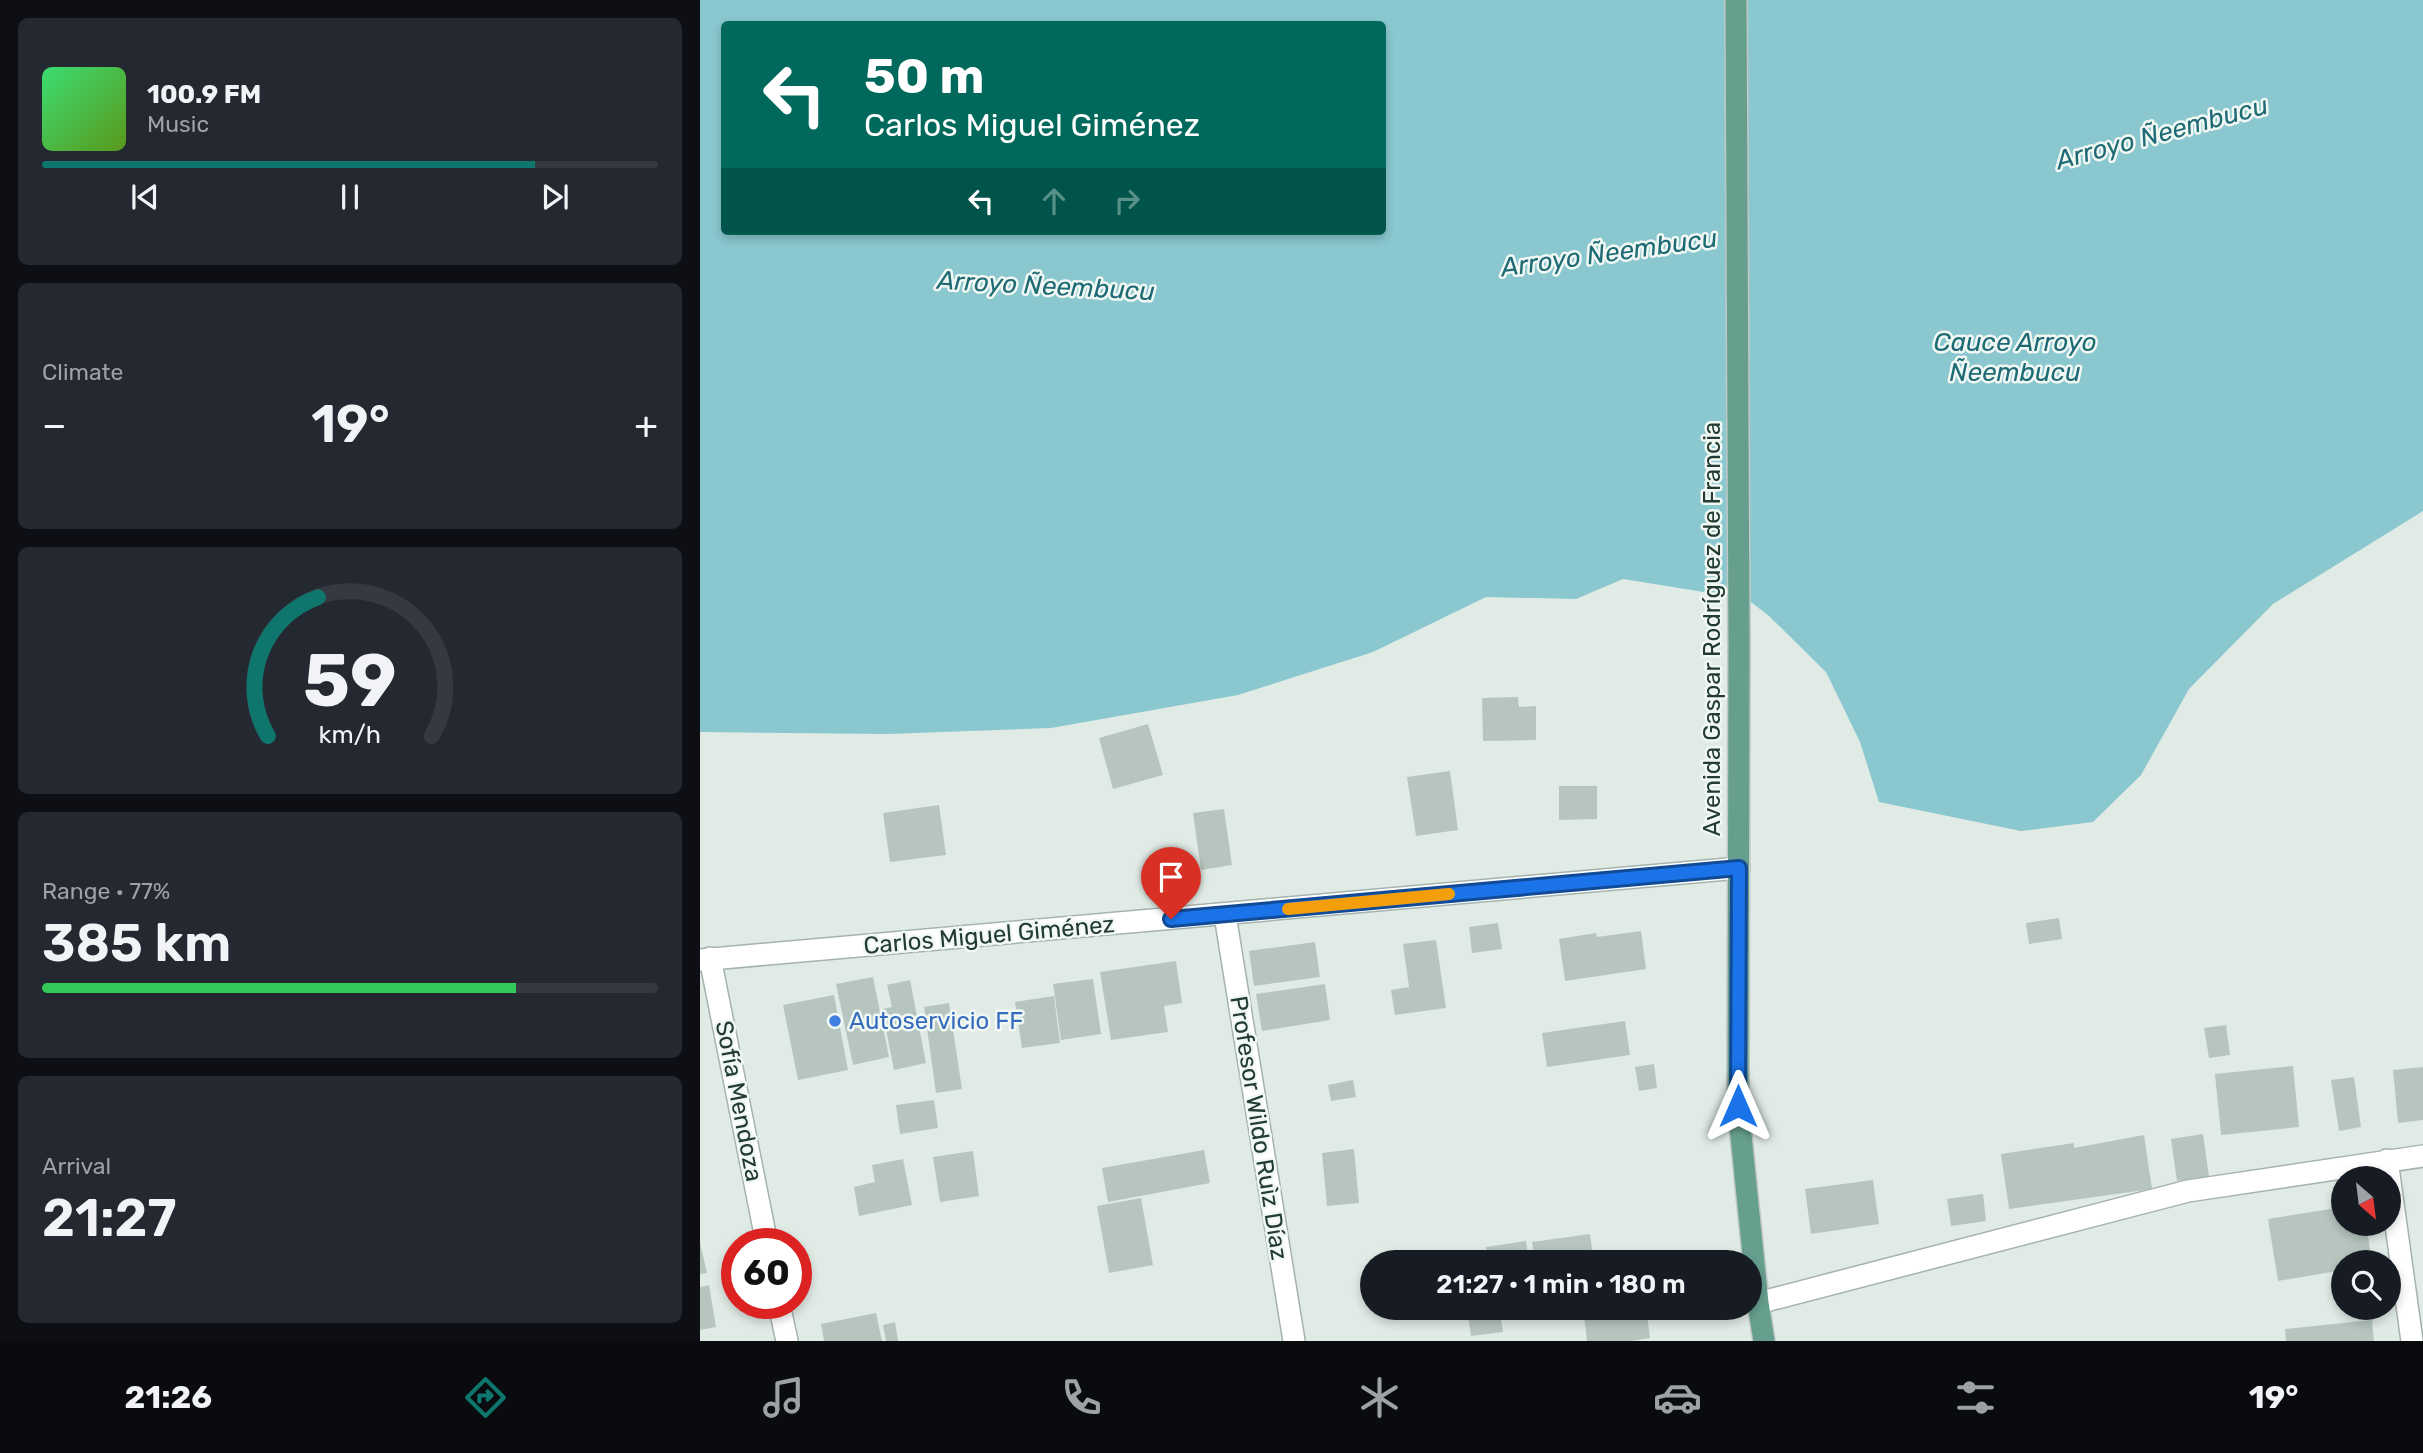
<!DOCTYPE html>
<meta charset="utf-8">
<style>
:root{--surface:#171b24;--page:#242831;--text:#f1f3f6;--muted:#9ea1a6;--line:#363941;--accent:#0f766e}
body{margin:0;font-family:Rubik,sans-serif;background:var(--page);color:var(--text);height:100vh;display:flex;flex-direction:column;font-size:26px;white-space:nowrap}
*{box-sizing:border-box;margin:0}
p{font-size:23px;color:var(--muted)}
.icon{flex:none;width:38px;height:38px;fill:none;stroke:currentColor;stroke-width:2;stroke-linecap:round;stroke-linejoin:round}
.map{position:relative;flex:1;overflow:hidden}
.side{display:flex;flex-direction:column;gap:18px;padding:18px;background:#0d0f14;width:700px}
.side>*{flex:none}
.guide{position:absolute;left:21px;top:21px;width:665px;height:214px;border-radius:7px;box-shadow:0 4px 10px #0003;background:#00695c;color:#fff;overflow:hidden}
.needle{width:46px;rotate:152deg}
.buttons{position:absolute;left:1631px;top:1166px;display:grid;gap:14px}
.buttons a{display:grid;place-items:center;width:70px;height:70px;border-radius:50%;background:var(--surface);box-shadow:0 4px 10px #0003;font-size:35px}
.speed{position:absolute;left:21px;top:1228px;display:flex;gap:14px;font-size:35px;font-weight:700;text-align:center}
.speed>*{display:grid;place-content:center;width:91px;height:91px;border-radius:50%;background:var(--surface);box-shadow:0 4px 10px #0003;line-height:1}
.speed .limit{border:10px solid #d22;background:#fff;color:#111}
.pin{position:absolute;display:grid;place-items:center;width:60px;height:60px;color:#fff;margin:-72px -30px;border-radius:50% 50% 50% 0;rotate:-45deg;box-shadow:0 0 7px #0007}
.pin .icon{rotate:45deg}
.me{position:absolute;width:77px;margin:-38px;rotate:0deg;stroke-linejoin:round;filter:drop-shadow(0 0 5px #0008)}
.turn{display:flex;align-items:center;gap:24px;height:147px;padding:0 28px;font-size:32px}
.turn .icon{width:91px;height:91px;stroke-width:2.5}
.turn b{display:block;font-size:49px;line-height:60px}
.lanes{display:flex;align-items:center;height:66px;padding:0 28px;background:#0003;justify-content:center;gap:35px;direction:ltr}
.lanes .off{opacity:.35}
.big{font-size:52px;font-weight:600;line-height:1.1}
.side .widget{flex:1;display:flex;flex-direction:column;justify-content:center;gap:10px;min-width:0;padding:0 24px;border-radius:10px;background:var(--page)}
.side .dial{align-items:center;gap:0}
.dial svg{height:182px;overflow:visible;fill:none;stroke:var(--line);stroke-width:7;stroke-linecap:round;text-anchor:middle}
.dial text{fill:var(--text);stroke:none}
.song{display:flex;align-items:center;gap:21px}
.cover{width:84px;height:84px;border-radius:10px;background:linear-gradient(135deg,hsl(140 70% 55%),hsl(90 70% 35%))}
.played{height:7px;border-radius:4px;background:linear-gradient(90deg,var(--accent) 80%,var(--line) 80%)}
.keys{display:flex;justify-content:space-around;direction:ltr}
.heat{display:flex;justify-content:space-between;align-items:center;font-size:38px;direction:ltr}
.charge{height:10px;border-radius:5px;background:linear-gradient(90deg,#34c759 77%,var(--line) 0)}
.trip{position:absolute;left:660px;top:1250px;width:402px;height:70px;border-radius:35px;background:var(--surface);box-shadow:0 4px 10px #0003;font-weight:600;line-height:70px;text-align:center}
.tab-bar{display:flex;height:112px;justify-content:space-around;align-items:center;background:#090b0e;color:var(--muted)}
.tab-bar .icon{width:49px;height:49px}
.tab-bar .selected{color:var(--accent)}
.tab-bar b{font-size:32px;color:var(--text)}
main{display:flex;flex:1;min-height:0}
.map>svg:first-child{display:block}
</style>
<main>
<section class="side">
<div class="widget">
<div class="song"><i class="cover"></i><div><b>100.9 FM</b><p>Music</p></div></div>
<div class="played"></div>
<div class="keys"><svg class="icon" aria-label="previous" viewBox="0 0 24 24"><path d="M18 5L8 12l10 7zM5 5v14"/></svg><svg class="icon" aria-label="pause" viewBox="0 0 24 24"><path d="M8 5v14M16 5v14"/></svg><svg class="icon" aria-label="next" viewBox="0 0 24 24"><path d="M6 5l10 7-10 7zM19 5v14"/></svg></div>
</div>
<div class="widget"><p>Climate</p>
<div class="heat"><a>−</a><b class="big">19°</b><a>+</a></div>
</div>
<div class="widget dial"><svg viewBox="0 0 100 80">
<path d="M14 69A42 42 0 1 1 86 69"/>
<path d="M14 69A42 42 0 0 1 36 8" stroke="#0f766e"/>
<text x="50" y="56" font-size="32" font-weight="700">59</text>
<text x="50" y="72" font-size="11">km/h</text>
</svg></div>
<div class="widget"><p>Range · 77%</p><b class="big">385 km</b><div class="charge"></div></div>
<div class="widget"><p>Arrival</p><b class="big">21:27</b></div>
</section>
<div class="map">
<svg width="1723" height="1341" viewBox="0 0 1723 1341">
<rect width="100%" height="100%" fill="#e1ebe6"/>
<!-- water -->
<path fill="#8ac7cf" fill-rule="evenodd" d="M0 0H1723V511L1573 604 1489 689 1441 775 1393 822 1321 831 1179 802 1160 742 1126 672 1069 616 1047 599 923 579 876 599 786 597 673 652 538 695 351 728 188 734 0 732ZM24 24H682V231H24Z"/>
<!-- building -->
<g fill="#b6c6bf">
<polygon points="818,697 819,707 836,706 836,740 783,741 782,698"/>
<polygon points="448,724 463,775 413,789 399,738"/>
<polygon points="750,771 758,830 716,836 707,777"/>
<polygon points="859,786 897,786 897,819 859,820"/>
<polygon points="239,805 246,855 190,862 183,813"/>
<polygon points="524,809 532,865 501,870 493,813"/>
<polygon points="1359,918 1362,939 1329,944 1326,923"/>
<polygon points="798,923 802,949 772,953 769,927"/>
<polygon points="941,931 946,969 865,981 859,939 896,933 897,937"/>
<polygon points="736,940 746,1008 695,1015 691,990 709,987 703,944"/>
<polygon points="615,942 620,977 554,986 549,951"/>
<polygon points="476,961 482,1003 464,1006 468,1032 411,1040 400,972"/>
<polygon points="173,977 189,1057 153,1065 136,984"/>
<polygon points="393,979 401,1034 361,1040 353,984"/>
<polygon points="210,980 226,1063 194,1070 182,1009 192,1007 187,985"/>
<polygon points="625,984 630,1020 562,1031 556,994"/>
<polygon points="134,995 148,1070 98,1080 83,1005"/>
<polygon points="354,996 360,1043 322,1048 315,1002"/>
<polygon points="249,1003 262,1089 236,1093 224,1007"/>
<polygon points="925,1021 930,1055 847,1067 842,1033"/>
<polygon points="1526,1025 1530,1055 1509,1058 1504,1028"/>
<polygon points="954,1064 957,1088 939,1091 935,1067"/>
<polygon points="1593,1066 1599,1127 1521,1135 1515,1074"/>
<polygon points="1723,1067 1723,1120 1698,1123 1693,1070"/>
<polygon points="1654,1077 1661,1127 1639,1131 1631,1080"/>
<polygon points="653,1080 656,1097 631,1101 628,1085"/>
<polygon points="234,1100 238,1128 200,1134 196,1105"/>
<polygon points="1503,1134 1509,1177 1477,1181 1471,1139"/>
<polygon points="1444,1135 1452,1189 1309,1209 1301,1154 1374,1143 1374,1148"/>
<polygon points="654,1149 659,1203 627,1206 622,1153"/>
<polygon points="504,1150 510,1183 408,1202 402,1168"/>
<polygon points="273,1151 279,1196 240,1202 233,1157"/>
<polygon points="203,1159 212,1205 159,1216 154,1187 175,1182 172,1165"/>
<polygon points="1173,1180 1179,1224 1111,1234 1105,1189"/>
<polygon points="1283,1194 1286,1221 1251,1226 1247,1199"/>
<polygon points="441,1198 453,1265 409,1273 397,1206"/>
<polygon points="1643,1207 1643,1223 1666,1223 1672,1262 1643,1262 1643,1270 1578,1281 1568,1219"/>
<polygon points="890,1234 893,1257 859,1262 835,1262 832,1242"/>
<polygon points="826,1241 829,1262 788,1262 786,1247"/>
<polygon points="0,1243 7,1273 0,1274"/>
<polygon points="9,1285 16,1327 0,1330 0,1287"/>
<polygon points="767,1307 799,1307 803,1332 771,1336"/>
<polygon points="839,1307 904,1307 904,1311 841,1320"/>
<polygon points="938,1307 946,1307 950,1338 932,1341 887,1341 884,1315"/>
<polygon points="176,1313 182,1341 124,1341 121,1324"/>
<polygon points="1672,1320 1674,1341 1586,1341 1585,1329"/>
<polygon points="195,1322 198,1341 186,1341 183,1325"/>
</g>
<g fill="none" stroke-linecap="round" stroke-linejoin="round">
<!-- street casing -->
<g stroke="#a4b3ad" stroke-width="24">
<g id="street">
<polyline points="525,915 594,1341"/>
<polyline points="10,958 67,1244"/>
<polyline points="0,960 1039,868"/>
<polyline points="1687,1160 1712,1341"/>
<polyline points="1058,1303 1488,1191 1723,1156"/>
<polyline points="79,1304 87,1341"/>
</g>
</g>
<!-- primary casing -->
<g stroke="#c1c8c6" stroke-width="24">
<polyline id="primary" points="1036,0 1039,643 1038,1106 1058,1303 1064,1341"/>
</g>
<!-- street -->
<use href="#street" stroke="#fff" stroke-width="21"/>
<!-- primary -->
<use href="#primary" stroke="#669f8e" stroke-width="21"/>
</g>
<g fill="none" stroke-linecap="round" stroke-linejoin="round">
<!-- route casing -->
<g stroke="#114b97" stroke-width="18">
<polyline id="route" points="471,919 1039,868 1038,1106"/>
</g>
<!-- route -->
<use href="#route" stroke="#1a73e8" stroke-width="12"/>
<!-- slow -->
<polyline stroke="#f59e0b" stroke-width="12" points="588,909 749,894"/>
</g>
<!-- markers -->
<circle fill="#3f7fe0" stroke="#f1f8f4" stroke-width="2.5" cx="135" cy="1021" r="7"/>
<g text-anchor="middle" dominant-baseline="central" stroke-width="5" stroke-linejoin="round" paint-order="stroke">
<!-- street labels -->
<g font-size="24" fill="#223b33" stroke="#f1f8f4">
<text transform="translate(1012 629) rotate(-90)">Avenida Gaspar Rodríguez de Francia</text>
<text transform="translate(289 935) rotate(-5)">Carlos Miguel Giménez</text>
<text transform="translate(39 1101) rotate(79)">Sofía Mendoza</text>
<text transform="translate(559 1128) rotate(81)">Profesor Wildo Ruìz Díaz</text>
</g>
<!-- shop labels -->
<g font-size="24" fill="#366cbe" stroke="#f1f8f4" text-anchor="start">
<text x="149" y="1021">Autoservicio FF</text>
</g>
<!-- water labels -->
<g font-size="26" font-style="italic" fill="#1e6a75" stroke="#f1f8f4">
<text transform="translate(1462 133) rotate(-15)">Arroyo Ñeembucu</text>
<text transform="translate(909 253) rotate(-8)">Arroyo Ñeembucu</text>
<text transform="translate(346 286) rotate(3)">Arroyo Ñeembucu</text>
<text x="1315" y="342">Cauce Arroyo<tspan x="1315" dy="30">Ñeembucu</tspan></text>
</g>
</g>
</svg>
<div class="buttons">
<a><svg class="needle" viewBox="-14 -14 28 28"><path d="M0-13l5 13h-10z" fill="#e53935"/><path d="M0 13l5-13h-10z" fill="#9ea1a6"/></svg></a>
<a><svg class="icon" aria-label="search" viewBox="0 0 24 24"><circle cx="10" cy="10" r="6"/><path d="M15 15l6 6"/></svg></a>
</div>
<div class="speed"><div class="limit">60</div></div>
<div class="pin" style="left:471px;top:919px;background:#d93025"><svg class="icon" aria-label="arrive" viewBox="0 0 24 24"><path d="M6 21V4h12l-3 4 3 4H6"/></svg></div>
<svg class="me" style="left:1038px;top:1106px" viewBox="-20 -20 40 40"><path d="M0-17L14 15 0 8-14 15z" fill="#1a73e8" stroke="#fff" stroke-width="4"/></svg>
<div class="trip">21:27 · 1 min · 180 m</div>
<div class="guide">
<div class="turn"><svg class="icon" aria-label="left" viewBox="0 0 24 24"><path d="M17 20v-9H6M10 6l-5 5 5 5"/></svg><div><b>50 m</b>Carlos Miguel Giménez</div></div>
<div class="lanes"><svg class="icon" aria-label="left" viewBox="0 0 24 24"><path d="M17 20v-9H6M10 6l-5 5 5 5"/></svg><svg class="icon off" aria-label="ahead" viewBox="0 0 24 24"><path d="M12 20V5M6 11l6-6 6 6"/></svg><svg class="icon off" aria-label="right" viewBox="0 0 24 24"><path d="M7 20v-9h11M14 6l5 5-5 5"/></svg></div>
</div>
</div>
</main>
<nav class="tab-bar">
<b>21:26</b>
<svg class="icon selected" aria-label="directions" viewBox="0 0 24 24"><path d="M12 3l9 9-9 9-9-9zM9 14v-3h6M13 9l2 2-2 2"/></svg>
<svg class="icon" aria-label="music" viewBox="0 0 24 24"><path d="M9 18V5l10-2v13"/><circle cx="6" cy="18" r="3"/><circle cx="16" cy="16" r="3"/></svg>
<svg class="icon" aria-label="phone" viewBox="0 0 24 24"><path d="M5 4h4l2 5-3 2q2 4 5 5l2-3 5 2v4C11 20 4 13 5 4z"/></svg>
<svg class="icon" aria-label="climate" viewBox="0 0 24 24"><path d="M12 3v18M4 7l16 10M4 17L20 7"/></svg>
<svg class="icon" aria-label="car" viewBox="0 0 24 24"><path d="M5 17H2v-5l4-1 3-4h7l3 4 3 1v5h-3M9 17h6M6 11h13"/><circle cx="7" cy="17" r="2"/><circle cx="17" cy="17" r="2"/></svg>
<svg class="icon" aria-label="filters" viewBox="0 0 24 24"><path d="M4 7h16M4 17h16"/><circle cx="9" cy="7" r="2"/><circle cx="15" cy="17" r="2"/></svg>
<b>19°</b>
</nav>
